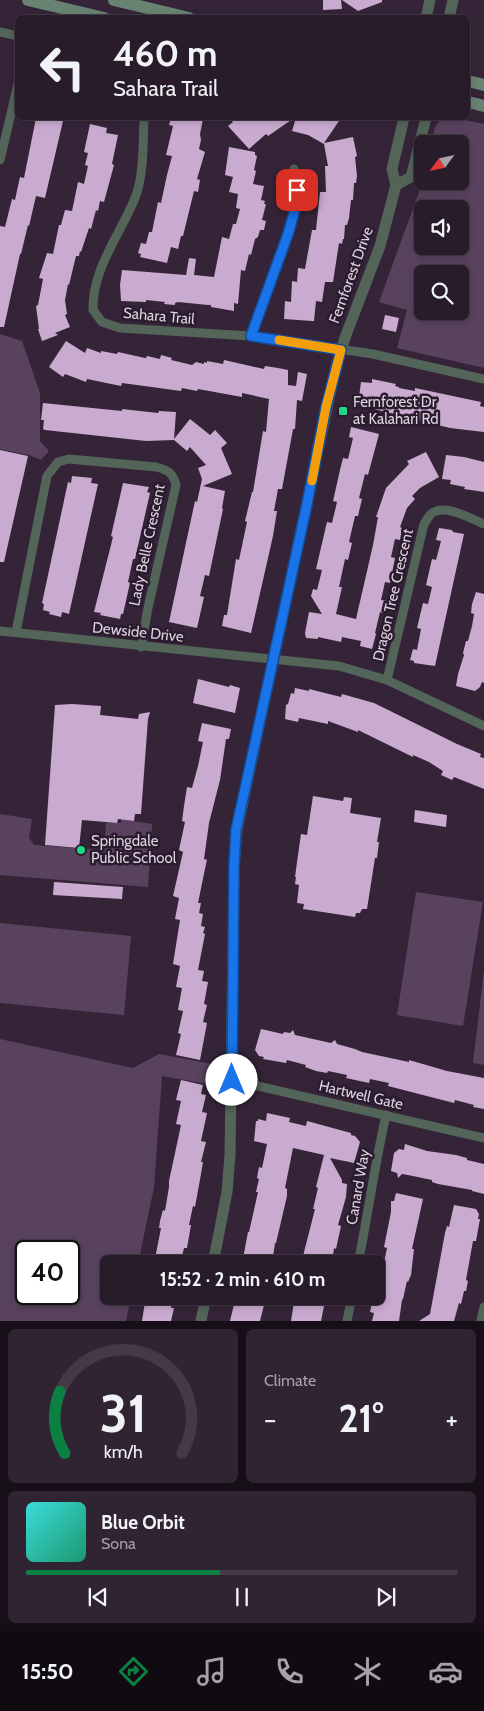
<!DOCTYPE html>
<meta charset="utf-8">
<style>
:root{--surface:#281b2a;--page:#302432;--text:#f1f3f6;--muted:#a5a1a8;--line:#443947;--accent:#0b8043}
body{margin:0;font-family:Cabin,sans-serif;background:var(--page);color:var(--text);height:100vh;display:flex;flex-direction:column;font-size:19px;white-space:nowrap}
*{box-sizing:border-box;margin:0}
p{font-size:16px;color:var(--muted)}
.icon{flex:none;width:28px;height:28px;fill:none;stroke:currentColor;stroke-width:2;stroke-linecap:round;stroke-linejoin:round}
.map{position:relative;height:1321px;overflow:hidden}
.panel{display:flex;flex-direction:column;gap:8px;padding:8px;background:#160f17;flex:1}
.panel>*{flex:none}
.banner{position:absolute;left:15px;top:15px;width:455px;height:105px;border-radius:8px;box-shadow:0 2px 8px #0003,0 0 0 1px var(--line);background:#281b2a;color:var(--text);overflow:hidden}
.needle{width:32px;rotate:237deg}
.controls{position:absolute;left:414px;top:135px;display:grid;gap:10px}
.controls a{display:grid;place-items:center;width:55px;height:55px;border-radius:8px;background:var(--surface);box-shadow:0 2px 8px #0003,0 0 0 1px var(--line);font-size:25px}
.speed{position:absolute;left:15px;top:1240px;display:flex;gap:10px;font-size:25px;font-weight:700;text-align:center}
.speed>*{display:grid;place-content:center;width:65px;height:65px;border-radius:50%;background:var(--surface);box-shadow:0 2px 8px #0003,0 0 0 1px var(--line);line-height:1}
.speed .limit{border:2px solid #111;border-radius:8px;background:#fff;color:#111}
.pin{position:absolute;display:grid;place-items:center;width:42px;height:42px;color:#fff;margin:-21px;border-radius:10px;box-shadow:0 2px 8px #0006}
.me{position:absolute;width:55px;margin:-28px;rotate:0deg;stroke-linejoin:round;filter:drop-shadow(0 0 4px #0008)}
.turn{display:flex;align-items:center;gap:18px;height:105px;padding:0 15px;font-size:22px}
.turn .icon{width:65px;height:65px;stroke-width:2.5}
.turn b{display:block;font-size:35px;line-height:42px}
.big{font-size:38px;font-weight:700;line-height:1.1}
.panel .widget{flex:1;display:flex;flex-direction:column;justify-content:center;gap:8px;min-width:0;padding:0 18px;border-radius:8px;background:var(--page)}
.panel .dial{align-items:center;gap:0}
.dial svg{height:130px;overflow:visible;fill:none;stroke:var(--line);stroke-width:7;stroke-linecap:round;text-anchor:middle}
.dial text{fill:var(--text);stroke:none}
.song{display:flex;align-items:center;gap:15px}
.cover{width:60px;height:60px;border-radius:8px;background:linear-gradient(135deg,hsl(180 70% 55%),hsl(160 70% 35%))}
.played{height:5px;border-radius:2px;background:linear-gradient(90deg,var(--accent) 45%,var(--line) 45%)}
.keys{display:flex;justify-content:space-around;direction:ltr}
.heat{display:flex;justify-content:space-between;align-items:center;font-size:28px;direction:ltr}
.panel .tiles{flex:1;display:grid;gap:8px;grid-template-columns:1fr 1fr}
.widget:last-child{grid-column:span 2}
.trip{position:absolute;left:100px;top:1255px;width:285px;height:50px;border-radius:8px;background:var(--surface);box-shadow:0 2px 8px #0003,0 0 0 1px var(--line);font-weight:700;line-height:50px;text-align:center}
.menu{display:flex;height:80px;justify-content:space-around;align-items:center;background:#100b11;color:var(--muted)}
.menu .icon{width:35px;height:35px}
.menu .on{color:var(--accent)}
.menu b{font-size:22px;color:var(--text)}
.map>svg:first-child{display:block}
</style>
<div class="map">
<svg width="484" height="1321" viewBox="0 0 484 1321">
<rect width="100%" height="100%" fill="#352438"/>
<!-- green -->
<g fill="#59425e" fill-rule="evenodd">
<path d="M441 118H455L484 124V368L397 348 407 310 379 302 423 181H460V144H431L435 127ZM422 209H460V246H422ZM422 274H460V311H422Z"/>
<polygon points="0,334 22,341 40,393 40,441 49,451 41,460 29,455 0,449"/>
<polygon points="0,814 32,819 29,838 34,845 104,850 106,823 121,823 121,819 152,824 148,887 0,875"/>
<polygon points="416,892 483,902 463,1026 397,1015"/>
<polygon points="0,923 131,936 124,1015 0,1003"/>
<polygon points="484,970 484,1065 473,1063"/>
<path d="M0 1039 133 1068 159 1054 218 1065V1086L162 1076 154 1187 138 1264H109V1296H131L126 1321H0ZM26 1251H69V1294H26Z"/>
</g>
<!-- building -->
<g fill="#c9abd0">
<polygon points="323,0 341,0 342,9 323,10"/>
<polygon points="342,0 382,0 382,2 358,11"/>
<polygon points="36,118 48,118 63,121 45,198 36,196 29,226 28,225 21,254 20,254 4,327 0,327 0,226 5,227 12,199 15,200 20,177 24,178"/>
<polygon points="171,118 203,119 200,134 201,140 199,149 205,152 197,179 200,180 198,192 194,191 183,236 181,236 178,249 171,247 167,263 140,257 141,254 138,253 141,243 146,244 149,232 152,232 158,202 161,203 167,175 172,156 166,155 173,126 169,125"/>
<polygon points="229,118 294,118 268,136 266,134 249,149 228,126 233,122"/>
<polygon points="296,118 341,118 324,143 353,137 357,156 355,157 357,176 356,183 354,183 353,200 351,200 349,218 347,225 345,225 344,239 343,239 342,244 339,243 333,282 325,282 322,302 316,301 314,321 312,321 284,319 285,301 291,302 292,281 297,282 298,268 305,269 312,230 316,230 320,192 326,192 325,166 328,166 324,144 308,135 292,131"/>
<polygon points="90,124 107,128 106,133 118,135 112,164 114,165 104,202 100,201 98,211 96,210 91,229 89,228 81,252 80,251 79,256 76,256 69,285 68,284 65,300 67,314 65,315 70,327 55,333 58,335 42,341 38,329 39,329 36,306 38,305 43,279 39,278 47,253 53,254 59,225 61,225 65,210 72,211 78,182 84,184 88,166 85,165 88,153 84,152"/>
<polygon points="229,147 255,152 255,155 257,156 254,170 256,171 253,184 264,186 261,200 265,201 264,204 266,204 262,220 266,221 264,230 260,230 258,237 255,239 251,255 249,254 245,271 241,270 238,304 234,303 234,311 211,307 211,305 208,305 178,302 175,303 175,305 164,304 165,302 146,300 146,302 121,301 120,285 122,270 186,275 189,258 196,259 194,275 214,277 222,237 229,239 233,224 236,224 240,209 236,208 238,194 229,192 233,177 225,175"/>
<polygon points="385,315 399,318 396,332 382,329"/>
<polygon points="66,341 85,353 87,348 101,353 101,351 117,354 118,352 145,358 146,358 147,356 160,359 161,355 172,358 171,360 192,365 196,362 204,364 204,362 207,363 207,361 223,364 224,360 264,369 265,366 278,368 288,370 288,385 296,386 298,372 307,374 302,401 297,400 295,429 293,429 282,489 278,489 274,511 277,511 273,536 251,633 222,626 224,615 227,615 236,559 239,560 247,522 245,521 252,492 253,492 263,431 266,432 269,399 242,393 242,397 198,389 197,391 182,388 181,391 122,383 121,386 87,379 86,382 65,374 63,377 49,367"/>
<polygon points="372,379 396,384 395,386 399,387 399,388 415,391 415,388 481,402 480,406 484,407 484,432 450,428 358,405 361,382 372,383"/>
<polygon points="43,403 122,411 122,409 158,413 159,411 176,412 174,439 190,419 210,435 215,430 227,443 221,448 232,474 203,486 225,491 222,508 223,509 209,576 205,575 200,596 204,597 197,628 169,622 195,501 197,502 202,479 198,468 206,465 190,447 187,451 174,440 146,441 45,430 43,429 44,420 41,420"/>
<polygon points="351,427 379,434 368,475 365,474 359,498 362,499 358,516 355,516 349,542 352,543 348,560 345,559 339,587 342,587 336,614 356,619 373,545 378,517 376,517 386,488 409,464 407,461 426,452 439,477 420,488 412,496 415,499 407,508 400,527 402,528 400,540 395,539 391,557 395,558 390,583 385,582 381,600 386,601 383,613 380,612 375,633 376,634 372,649 360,646 361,641 342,637 341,642 318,637 318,639 306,638 305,633 309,612 322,614 311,596 313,589 317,590 322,570 316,569 327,522 332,523 337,502 333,501 340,470 343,458 348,459 353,438 349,437"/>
<polygon points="0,450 28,456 4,562 0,562"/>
<polygon points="446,455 464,457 484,462 484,492 464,489 465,487 450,484 451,480 442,479"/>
<polygon points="72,476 92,478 91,483 98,484 69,614 62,612 61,617 49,614 50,612 43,610 44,604 42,603 68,482 71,483"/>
<polygon points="123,483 149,487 147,492 150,493 135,559 133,559 128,582 130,583 123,614 121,614 120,619 100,615 101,613 94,612 113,537 111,536"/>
<polygon points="439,528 452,530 453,532 464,534 435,666 414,663 414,661 410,660 413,649 417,650 421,629 417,628 423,603 428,604 432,587 426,585 432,559 436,560 441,541 436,540"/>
<polygon points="476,592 484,594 484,683 482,682 480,687 475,691 456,686 458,674 464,655 463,653 466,641 468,641 472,626 474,614 471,613 472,604"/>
<polygon points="198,679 229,687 230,685 240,688 235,713 193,703"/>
<polygon points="295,688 309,691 309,689 341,697 342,694 374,703 457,744 481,754 480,757 484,758 484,789 454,777 452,780 441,775 443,771 429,762 413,755 413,757 358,730 358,732 328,721 328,724 299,718 298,722 285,719 286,705 288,704 291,693 294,694"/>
<polygon points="72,704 101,706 100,715 138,719 139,714 150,712 148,719 141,814 135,814 134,821 118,819 117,823 82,820 79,848 45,845 55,705"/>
<polygon points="202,723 231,729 229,739 226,739 220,780 209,823 204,859 207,860 206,864 198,903 201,903 199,913 203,914 201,926 205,927 203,933 205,934 198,970 204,971 202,981 208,982 204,1004 207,1005 203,1022 207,1023 200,1060 176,1055 181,1034 178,1033 183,1011 178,1010 182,988 176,987 180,966 173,964 180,920 175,919 179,898 173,896 183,852 179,850 185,822 182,821 184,806 187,787 192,788 198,766 203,742 198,741"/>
<polygon points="313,796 343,801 344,797 352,798 350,813 381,818 377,842 379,842 377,858 375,858 367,909 362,909 360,913 356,913 355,917 303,909 304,904 297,903 299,885 295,884 296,877 295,877 299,848 301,834 307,835"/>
<polygon points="415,810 447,815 446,827 414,822"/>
<polygon points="54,882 123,887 122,899 53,895"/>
<polygon points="261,1029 283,1034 284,1032 290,1033 293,1030 295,1035 331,1043 335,1040 337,1044 355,1049 362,1052 409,1062 409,1060 447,1071 484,1078 484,1109 473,1107 474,1105 455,1100 454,1103 388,1086 389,1083 370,1079 369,1083 346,1078 347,1075 328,1071 327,1073 316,1071 305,1067 306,1065 287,1060 286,1063 263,1059 264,1057 259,1056 255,1050"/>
<polygon points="181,1080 203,1085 201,1094 206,1095 202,1112 207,1113 201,1141 206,1142 201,1162 203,1162 201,1174 195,1207 193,1206 189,1225 191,1225 187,1248 184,1248 180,1264 154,1264 161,1228 159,1228 160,1221 163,1210 165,1211 169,1187 169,1181 181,1125 176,1124 181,1101 176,1100"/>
<polygon points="267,1113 290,1118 289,1122 306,1126 307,1121 351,1133 351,1135 355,1136 360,1142 354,1163 330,1158 342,1180 342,1183 347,1184 346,1197 338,1225 341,1226 336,1249 334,1248 333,1256 329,1256 327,1264 301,1264 315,1209 313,1209 318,1188 316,1187 324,1155 293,1148 285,1188 287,1189 287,1196 276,1243 275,1243 272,1264 242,1264 248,1232 249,1232 258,1192 256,1192 259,1179 257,1178 259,1167 262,1168 267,1144 254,1141 256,1121 258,1121 258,1119 266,1121"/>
<polygon points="405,1144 427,1151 456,1155 467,1158 467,1160 484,1164 484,1194 472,1191 472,1190 438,1184 432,1182 432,1180 408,1175 402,1174 398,1178 397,1173 391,1171 394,1153 399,1149 404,1150"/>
<polygon points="396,1193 423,1199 412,1249 414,1249 411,1275 408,1282 407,1281 403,1299 402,1300 399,1321 372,1321 374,1313 370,1312 372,1302 376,1303 376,1285 381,1267 383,1267 387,1248 384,1247 391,1212 391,1201 394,1201"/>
<polygon points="454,1205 476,1209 479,1214 478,1219 480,1219 476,1241 473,1241 466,1280 468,1281 466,1291 464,1291 461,1304 459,1303 454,1321 419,1321 430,1314 445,1233 447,1226 449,1227"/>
<polygon points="146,1296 156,1296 173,1300 171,1308 174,1308 171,1321 142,1321"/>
<polygon points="236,1296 264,1296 263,1301 265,1301 260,1321 230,1321"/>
<polygon points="295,1296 326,1296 321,1321 291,1321"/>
</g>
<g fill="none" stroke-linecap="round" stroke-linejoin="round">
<!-- minor -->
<g stroke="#536459" stroke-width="9">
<polyline points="0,32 18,36"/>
<path d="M144 118C143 142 144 176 135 198 120 235 92 269 93 310L102 322 120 328 251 336 373 354 484 379"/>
<polyline points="0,160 18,84"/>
<polyline points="251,336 288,234 296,206 297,190 294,169"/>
<polyline points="0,631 339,666 387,680 484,726"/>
<path d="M16 632 47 476 58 462 69 459 156 467C168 470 173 473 176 485L148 608 141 647"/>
<path d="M387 680 424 524C426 521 428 517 431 514 445 503 469 518 484 524"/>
<polyline points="232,1080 484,1138"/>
<path d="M358 1264C368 1214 375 1164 386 1115"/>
<polyline points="347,1321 352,1296"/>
<polyline points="481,1321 484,1307"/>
</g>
<!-- tertiary -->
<g stroke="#536459" stroke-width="11">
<polyline points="426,18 430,0"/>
<polyline points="449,18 453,0"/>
<polyline points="396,185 411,177 426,118"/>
<polyline points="213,1264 227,1192 230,1155 234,866 237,830 336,366 346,335 380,246 396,185 392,169 404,118"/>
<polyline points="201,1321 206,1296"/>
</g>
<!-- secondary -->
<g stroke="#688372" stroke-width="12">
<polyline points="28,0 104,18"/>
<polyline points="114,0 189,18"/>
<polyline points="468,81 484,85"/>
<polyline points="468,102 484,106"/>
</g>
</g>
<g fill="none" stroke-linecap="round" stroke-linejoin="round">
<!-- route casing -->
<g stroke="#114b97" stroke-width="12">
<polyline id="route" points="232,1080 234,866 236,830 306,509 326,407 341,350 251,336 288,234 296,206 297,190"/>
</g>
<!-- route -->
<use href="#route" stroke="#1a73e8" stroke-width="9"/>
<!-- slow -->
<polyline stroke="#f59e0b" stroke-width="9" points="279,340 341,350 326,407 312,481"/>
</g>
<!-- markers -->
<g fill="#1fd887" stroke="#2b1b2e" stroke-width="2">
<rect x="338" y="406" width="10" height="10" rx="2.5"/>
<circle cx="81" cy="850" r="5"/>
</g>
<g text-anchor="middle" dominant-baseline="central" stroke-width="5" stroke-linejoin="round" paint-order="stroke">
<!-- street labels -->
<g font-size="15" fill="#ddd2df" stroke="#2b1b2e">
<text transform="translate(351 275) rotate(-70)">Fernforest Drive</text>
<text transform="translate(159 316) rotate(5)">Sahara Trail</text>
<text transform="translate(147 545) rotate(-78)">Lady Belle Crescent</text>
<text transform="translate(393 595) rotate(-77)">Dragon Tree Crescent</text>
<text transform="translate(138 632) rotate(6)">Dewside Drive</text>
<text transform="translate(361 1095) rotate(13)">Hartwell Gate</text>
<text transform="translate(358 1187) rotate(-80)">Canard Way</text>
</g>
<!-- poi labels -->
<g font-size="15" fill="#ddd2df" stroke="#2b1b2e" text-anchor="start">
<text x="353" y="402">Fernforest Dr<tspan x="353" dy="17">at Kalahari Rd</tspan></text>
<text x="91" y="841">Springdale<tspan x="91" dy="17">Public School</tspan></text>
</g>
</g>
</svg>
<div class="controls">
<a><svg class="needle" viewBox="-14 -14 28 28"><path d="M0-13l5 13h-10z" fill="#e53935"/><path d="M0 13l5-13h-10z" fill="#a5a1a8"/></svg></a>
<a><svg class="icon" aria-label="sound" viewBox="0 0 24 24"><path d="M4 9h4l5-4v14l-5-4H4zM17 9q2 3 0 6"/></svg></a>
<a><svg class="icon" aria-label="search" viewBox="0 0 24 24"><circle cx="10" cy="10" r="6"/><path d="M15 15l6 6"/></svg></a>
</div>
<div class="speed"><div class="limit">40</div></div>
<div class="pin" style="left:297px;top:190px;background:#d93025"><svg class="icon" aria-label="arrive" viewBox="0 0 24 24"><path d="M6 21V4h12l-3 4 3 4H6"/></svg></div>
<svg class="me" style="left:232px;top:1080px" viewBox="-20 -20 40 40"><circle r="19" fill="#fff"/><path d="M0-13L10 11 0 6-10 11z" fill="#1a73e8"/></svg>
<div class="trip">15:52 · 2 min · 610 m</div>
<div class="banner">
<div class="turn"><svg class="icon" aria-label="left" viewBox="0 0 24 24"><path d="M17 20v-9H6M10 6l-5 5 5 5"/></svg><div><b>460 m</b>Sahara Trail</div></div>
</div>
</div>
<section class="panel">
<div class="tiles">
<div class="widget dial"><svg viewBox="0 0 100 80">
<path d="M14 69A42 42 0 1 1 86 69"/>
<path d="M14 69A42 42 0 0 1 11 31" stroke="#0b8043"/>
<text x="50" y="56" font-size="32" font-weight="700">31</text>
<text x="50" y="72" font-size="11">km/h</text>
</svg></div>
<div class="widget"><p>Climate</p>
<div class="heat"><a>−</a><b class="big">21°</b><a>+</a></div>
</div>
<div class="widget">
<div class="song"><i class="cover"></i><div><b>Blue Orbit</b><p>Sona</p></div></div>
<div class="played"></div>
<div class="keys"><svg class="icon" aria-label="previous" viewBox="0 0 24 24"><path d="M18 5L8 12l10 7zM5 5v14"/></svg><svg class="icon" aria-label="pause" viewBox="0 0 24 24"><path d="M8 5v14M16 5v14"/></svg><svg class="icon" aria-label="next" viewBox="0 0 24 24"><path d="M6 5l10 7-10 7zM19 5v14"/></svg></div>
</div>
</div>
</section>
<nav class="menu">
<b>15:50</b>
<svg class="icon on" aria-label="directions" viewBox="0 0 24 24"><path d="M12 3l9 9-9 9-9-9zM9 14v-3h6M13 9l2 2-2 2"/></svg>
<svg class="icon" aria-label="music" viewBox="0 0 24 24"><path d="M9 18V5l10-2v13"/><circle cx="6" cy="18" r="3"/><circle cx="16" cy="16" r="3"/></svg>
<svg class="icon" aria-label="phone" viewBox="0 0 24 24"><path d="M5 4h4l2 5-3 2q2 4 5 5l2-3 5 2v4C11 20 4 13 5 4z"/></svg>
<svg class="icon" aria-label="climate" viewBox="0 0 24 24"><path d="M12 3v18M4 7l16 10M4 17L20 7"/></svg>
<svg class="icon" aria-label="car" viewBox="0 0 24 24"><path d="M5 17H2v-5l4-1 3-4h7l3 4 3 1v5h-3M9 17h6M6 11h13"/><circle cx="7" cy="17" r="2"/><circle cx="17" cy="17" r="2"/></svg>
</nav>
